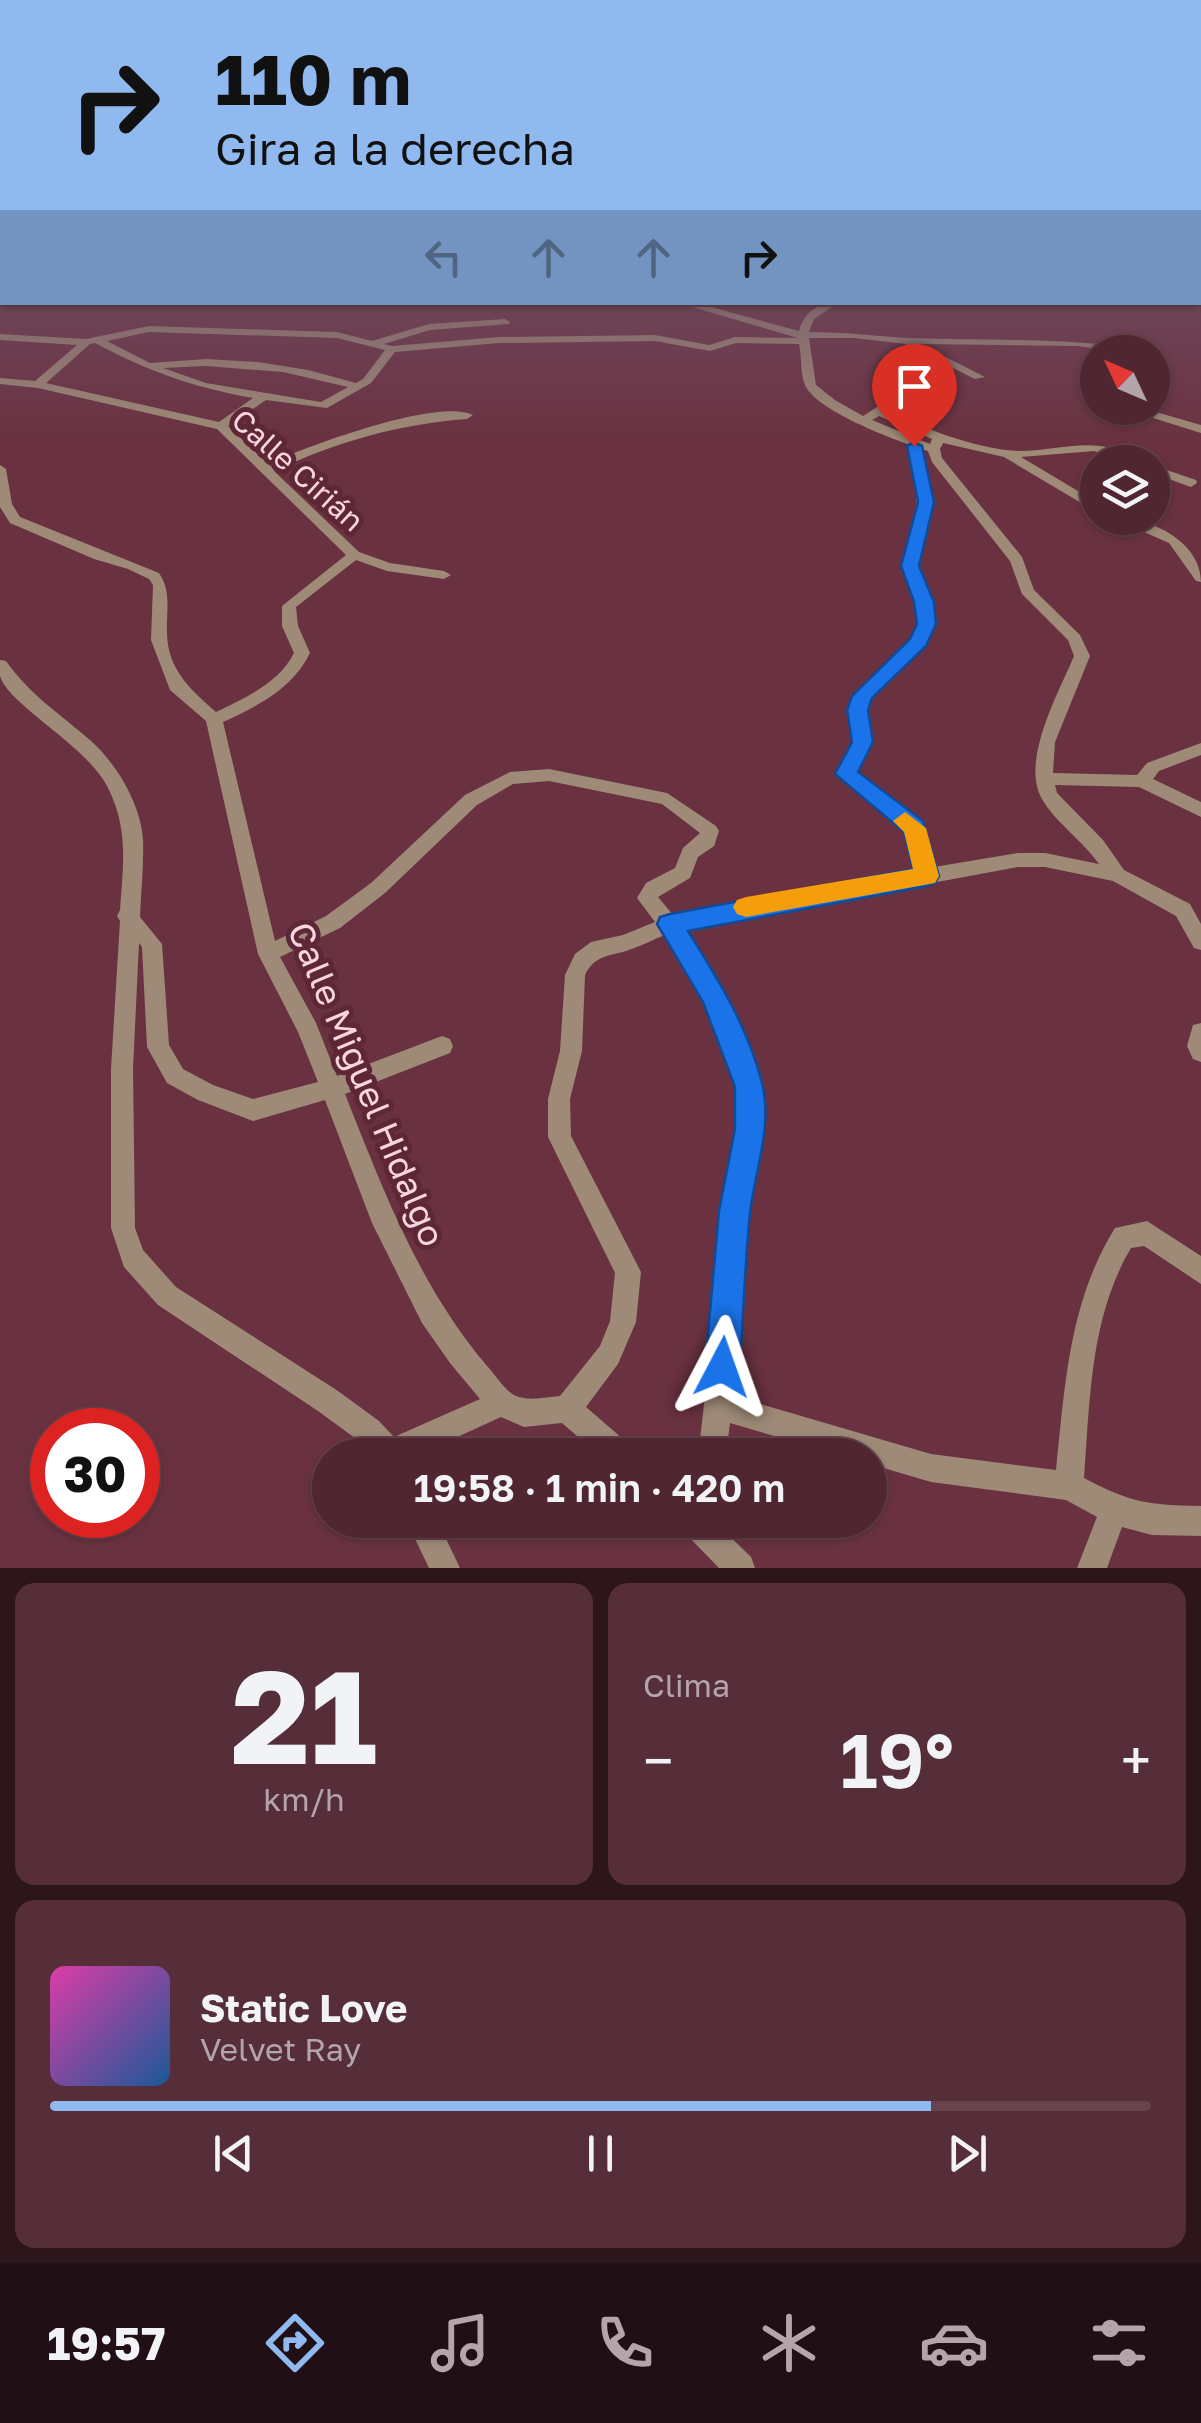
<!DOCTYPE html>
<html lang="es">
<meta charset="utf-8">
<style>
:root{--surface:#502631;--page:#562e39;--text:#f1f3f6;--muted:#b4a5ab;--line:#67434d;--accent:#90b9f0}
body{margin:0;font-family:"Golos Text",sans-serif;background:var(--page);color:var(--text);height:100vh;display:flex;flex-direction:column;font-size:38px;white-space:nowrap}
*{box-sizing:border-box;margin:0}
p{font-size:32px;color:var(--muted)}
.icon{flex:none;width:55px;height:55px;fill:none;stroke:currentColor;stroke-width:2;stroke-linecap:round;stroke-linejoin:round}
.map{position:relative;height:1568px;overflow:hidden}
.panel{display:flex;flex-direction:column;gap:15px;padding:15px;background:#2c151b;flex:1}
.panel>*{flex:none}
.guide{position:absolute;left:0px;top:0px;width:1202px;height:305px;box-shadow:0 2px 8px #0004,0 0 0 2px var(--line);background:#90b9f0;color:#111;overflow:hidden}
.needle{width:65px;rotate:314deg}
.controls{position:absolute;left:1080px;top:335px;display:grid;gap:20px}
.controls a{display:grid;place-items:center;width:90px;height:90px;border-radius:50%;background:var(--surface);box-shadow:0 2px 8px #0004,0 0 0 2px var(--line);font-size:50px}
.speed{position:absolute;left:30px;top:1408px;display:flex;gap:20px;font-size:50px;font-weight:700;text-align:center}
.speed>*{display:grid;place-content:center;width:130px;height:130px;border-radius:50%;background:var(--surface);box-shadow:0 2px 8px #0004,0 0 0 2px var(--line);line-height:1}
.speed .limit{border:15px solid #d22;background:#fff;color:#111}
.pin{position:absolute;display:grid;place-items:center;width:85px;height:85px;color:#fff;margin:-102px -42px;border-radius:50% 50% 50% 0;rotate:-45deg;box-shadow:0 0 10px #0007}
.pin .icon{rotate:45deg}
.me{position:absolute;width:110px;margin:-55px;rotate:4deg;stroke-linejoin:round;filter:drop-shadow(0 0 8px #0008)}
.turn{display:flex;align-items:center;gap:35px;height:210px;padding:0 50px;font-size:45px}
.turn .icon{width:130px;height:130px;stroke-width:2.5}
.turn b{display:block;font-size:70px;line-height:85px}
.lanes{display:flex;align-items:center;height:95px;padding:0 50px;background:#0003;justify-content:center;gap:50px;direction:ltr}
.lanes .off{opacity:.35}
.big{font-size:75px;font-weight:600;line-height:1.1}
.panel .card{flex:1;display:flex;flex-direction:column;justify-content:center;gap:15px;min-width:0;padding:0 35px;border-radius:20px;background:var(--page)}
.panel .dial{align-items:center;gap:0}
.dial b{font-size:130px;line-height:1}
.song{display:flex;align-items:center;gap:30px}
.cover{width:120px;height:120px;border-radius:15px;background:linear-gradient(135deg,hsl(320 70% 55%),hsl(210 70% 35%))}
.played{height:10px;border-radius:5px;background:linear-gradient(90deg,var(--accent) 80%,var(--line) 80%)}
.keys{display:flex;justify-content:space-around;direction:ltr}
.heat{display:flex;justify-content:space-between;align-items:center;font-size:55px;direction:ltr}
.panel .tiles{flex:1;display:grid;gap:15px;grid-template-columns:1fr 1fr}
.card:last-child{grid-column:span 2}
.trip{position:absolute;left:312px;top:1438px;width:575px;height:100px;border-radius:50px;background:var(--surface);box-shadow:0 2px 8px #0004,0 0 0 2px var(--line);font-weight:600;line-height:100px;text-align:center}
.menu{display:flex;height:160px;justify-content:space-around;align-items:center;background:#200f14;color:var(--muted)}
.menu .icon{width:70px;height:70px}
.menu .active{color:var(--accent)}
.menu b{font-size:45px;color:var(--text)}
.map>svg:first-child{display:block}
</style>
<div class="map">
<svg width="1201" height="1568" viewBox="0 0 1201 1568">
<rect width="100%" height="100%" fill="#6a3241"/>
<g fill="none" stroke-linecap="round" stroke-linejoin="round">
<!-- minor -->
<g fill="#9e8a77" fill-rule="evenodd">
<polygon points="2,242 2,248 0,249 0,243"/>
<rect x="0" y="288" width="2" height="6"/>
<path d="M675 302H693L799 331C804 312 819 302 839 302L814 319 809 332C843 332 875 336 909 338 985 341 1058 337 1133 348L1138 351 1121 352 1077 346 920 344 985 377 975 379 953 368 886 411C925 428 963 444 1005 450 1055 456 1093 429 1142 462H1126L1094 451 1021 457 1098 503V513L1004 457 943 443 940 449 942 458 1022 557 1034 590 1080 635 1090 656 1055 742 1053 773 1137 775 1147 763 1201 743V755L1159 771 1153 779 1201 802V817L1139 787 1055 785 1057 793 1103 840 1124 870 1190 904 1201 924V950L1194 948 1176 916 1113 881 1045 867H1018L683 929C721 980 764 1050 762 1116 761 1151 750 1186 746 1221 740 1280 738 1338 733 1396L931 1454 1056 1470C1065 1385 1069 1302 1115 1228L1147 1221 1201 1256V1284L1144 1246 1131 1248C1090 1317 1090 1400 1084 1478 1131 1503 1148 1505 1201 1506V1536L1152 1535 1122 1527 1107 1568H1077L1097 1517 1066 1500 931 1482 870 1464V1455H839L730 1423 726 1455H698C709 1374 712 1293 723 1213 729 1170 745 1128 737 1085 727 1030 698 979 665 935 652 940 639 947 626 951 608 956 594 956 585 975L582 1051 570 1099 571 1136 641 1272 636 1322 618 1364 586 1407 630 1445 634 1455H599L562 1423 524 1427 501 1417 418 1455H373L359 1441 318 1411 158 1305 124 1267 111 1228V1069L120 921 117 916 120 910C123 865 129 830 108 788 88 746 8 705 0 676 0 671 0 665 0 660L6 661C29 694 60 714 90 740 116 763 141 804 143 840 144 865 141 891 140 917L162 944 169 1045 183 1069 213 1085 253 1099 318 1082 298 1032 258 954 206 721 170 690 151 640 153 585 149 579 128 569 94 559 10 523 0 507V465L6 469 12 504 20 517 159 573C172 592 166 612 167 634 168 670 191 690 216 712 245 698 279 683 294 653L282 626V606L346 555 217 429 38 388 0 384V378L35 381 77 345 0 340V334L86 339 149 326 337 332 372 341 429 324 505 319 510 322 509 324 430 330 384 344 392 346 499 337 655 335 709 345 735 337 798 338ZM149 332 337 338 385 350 363 379 356 383 308 370 258 362 206 359 150 363 107 341ZM809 338H854L906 344 944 364 863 416 835 400 816 385ZM655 341 710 351 736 343 799 344C802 357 800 373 805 385 815 409 885 436 910 445L917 507 913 533 903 566 917 602 920 624 912 640 854 696 850 710 854 742 837 774 906 831 916 870 721 904 673 915 658 897 690 878 698 857 714 846 719 831 716 826 667 793 549 769 510 772 465 795 371 883 326 916 275 941 223 722C258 706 292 689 310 653L298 626 296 607 356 560 387 571 444 579 451 575 444 571 390 563 359 552 274 471C337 442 398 424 467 419L473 415C438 397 305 447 268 464L228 426 266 400 327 408 371 383 395 352 499 343ZM95 343C150 372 192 387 253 398L219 422 46 383 90 344ZM206 366 283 372 348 387 321 402 206 383 163 368ZM879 416 932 439 930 444 872 420ZM922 449 928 451 932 462 1010 561 1022 594 1068 640 1074 656C1059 692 1020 761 1042 799 1055 822 1083 841 1099 864L1045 853H1018L934 867 920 823 856 772 870 742 866 710 869 698 923 645 934 624 931 602 917 566 927 533 930 507ZM549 781 662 804 700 833 683 848 675 868 646 883 637 898 655 922 623 935 591 942 575 954 565 975 560 1051 548 1099V1137L615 1273 610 1321 600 1346 560 1396C545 1397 528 1402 514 1395 504 1389 496 1376 488 1367 420 1288 383 1190 345 1094L450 1053 453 1046 450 1039 442 1036 337 1076 316 1023 280 957 340 928 385 893 477 805 513 784ZM139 943 142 947 147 1047 167 1083 198 1100 253 1121 325 1100 372 1223 422 1323 450 1363 480 1399 394 1437 379 1421 338 1391 176 1287 143 1250 135 1228 133 1069Z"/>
<polygon points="1130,408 1142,408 1201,425 1201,433 1131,411"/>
<polygon points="1152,465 1196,480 1197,483 1191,487 1152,473"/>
<path d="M1112 518C1149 516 1201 541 1201 582L1196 581 1169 543Z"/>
<polygon points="1201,1023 1201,1062 1193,1059 1187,1046 1193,1025"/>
<polygon points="406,1520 437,1520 460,1568 429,1568"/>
<polygon points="677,1520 713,1520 751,1557 755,1568 719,1568 682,1530"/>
</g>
<!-- major -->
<polyline stroke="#f4cba4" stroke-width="25" points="0,223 2,221"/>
</g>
<!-- sky -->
<linearGradient id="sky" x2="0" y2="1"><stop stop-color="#3a1c24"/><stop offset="0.5" stop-color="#704f65"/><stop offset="1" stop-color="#704f65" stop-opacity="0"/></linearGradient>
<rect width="1201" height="439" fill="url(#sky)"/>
<!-- route -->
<path fill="#1a73e8" stroke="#114b97" stroke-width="2.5" d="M914 442 922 446 934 502 919 566 934 602 936 624 926 646 872 698 868 710 873 742 858 772 923 821 939 876 935 883 927 886 688 931C718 979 748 1027 762 1083 773 1125 755 1171 750 1213 745 1264 743 1316 740 1367L735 1379 722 1384 710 1379 705 1367 719 1211 735 1129V1087L703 1002 657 924 660 917 670 914 913 869 904 832 835 774 852 742 847 710 852 696 910 639 917 624 914 602 901 566 918 502 907 446Z"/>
<!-- slow -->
<polygon fill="#f59e0b" points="905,812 926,828 939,876 935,883 746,917 737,914 733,907 737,900 746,897 913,869 904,832 893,821"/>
<g text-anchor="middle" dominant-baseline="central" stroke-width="10" stroke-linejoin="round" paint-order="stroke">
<!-- far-street labels -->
<g font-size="30" fill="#f9d6dd" stroke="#5e2736">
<text transform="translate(298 470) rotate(42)">Calle Cirián</text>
</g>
<!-- street labels -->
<g font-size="35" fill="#f9d6dd" stroke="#5e2736">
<text transform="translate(367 1084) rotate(67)">Calle Miguel Hidalgo</text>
</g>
</g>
</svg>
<div class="controls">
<a><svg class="needle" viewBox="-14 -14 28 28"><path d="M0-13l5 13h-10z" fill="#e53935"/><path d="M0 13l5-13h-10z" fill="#b4a5ab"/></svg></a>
<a><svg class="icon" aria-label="layers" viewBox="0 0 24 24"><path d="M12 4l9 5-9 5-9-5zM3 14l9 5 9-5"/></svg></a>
</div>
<div class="speed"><div class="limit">30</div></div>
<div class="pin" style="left:914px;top:446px;background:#d93025"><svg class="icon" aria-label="arrive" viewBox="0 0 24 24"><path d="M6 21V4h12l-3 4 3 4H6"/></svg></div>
<svg class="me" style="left:722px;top:1367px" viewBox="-20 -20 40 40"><path d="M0-17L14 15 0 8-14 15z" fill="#1a73e8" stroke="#fff" stroke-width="4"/></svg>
<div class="trip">19:58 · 1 min · 420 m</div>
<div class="guide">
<div class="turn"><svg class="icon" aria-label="right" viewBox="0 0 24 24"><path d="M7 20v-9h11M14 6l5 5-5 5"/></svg><div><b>110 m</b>Gira a la derecha</div></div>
<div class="lanes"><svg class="icon off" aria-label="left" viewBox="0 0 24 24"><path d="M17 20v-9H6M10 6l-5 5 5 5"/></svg><svg class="icon off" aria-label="ahead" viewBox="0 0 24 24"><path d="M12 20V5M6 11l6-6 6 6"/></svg><svg class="icon off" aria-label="ahead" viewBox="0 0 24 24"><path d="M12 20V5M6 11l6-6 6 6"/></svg><svg class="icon" aria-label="right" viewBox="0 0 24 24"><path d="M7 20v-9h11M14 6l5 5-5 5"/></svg></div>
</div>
</div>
<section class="panel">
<div class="tiles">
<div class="card dial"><b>21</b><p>km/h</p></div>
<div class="card"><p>Clima</p>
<div class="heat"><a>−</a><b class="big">19°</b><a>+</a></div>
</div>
<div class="card">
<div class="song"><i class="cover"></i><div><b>Static Love</b><p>Velvet Ray</p></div></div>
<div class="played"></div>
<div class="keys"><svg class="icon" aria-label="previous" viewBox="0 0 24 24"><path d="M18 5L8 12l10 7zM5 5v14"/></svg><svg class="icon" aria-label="pause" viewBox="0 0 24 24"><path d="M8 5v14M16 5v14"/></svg><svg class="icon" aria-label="next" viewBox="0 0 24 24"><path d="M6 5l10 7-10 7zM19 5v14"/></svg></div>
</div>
</div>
</section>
<nav class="menu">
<b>19:57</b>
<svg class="icon active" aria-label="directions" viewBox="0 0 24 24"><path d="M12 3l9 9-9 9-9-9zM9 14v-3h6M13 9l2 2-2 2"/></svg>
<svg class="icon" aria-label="music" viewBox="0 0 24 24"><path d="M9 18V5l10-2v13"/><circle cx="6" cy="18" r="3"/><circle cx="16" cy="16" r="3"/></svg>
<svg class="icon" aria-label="phone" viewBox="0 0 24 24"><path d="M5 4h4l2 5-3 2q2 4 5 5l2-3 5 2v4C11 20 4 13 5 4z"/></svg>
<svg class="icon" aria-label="climate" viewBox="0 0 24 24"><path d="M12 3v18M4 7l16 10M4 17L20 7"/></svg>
<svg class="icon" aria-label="car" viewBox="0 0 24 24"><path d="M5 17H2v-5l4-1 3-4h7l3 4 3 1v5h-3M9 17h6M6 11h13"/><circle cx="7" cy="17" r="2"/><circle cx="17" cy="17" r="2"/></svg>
<svg class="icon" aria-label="filters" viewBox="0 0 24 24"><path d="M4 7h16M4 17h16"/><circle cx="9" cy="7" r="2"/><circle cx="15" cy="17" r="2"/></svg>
</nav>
